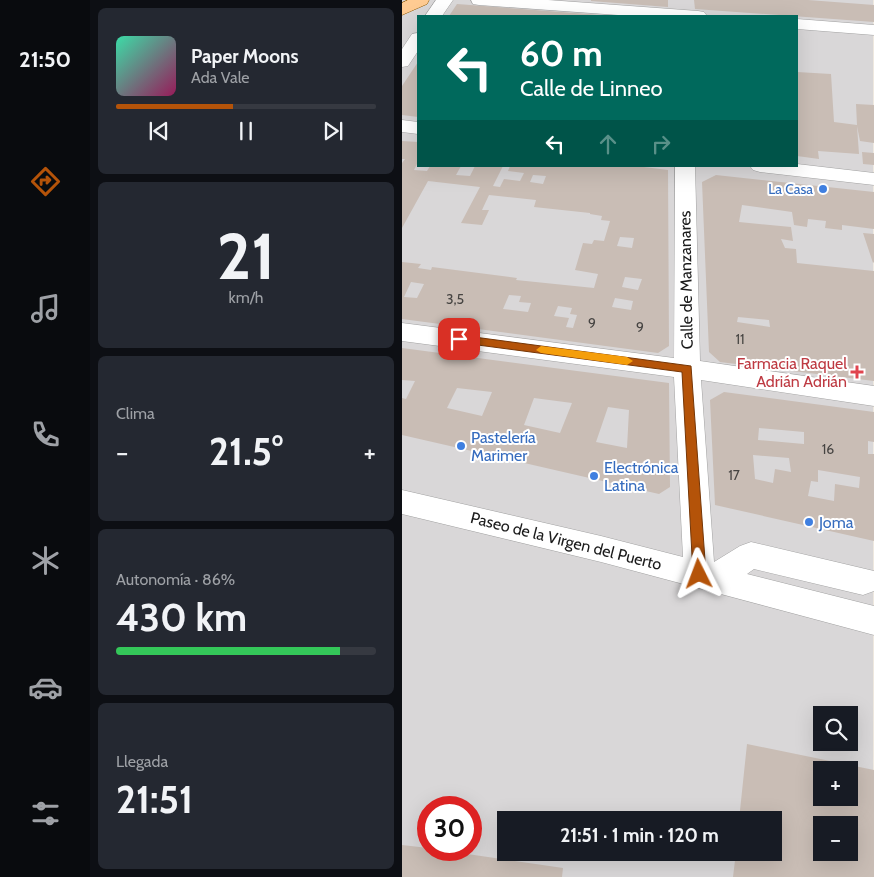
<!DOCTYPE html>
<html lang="es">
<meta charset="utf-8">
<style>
:root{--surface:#171b24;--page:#242831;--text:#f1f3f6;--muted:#9ea1a6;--line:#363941;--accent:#b45309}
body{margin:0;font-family:Cabin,sans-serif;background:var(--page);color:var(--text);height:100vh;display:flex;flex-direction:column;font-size:19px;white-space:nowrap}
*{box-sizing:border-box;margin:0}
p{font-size:16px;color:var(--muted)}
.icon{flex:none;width:28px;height:28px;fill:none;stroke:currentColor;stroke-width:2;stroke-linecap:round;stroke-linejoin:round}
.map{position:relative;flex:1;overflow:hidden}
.details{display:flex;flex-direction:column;gap:8px;padding:8px;background:#0d0f14;width:312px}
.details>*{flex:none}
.top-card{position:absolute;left:15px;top:15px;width:381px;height:152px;border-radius:0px;box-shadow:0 5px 20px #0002;background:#00695c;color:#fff;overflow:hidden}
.fabs{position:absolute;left:411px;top:706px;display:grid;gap:10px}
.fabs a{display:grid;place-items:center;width:45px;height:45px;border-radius:0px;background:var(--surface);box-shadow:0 5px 20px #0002;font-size:25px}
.speed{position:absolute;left:15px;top:796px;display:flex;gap:10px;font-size:25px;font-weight:700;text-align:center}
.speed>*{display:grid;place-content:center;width:65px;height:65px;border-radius:50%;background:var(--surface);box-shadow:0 5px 20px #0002;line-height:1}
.speed .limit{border:8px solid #d22;background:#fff;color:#111}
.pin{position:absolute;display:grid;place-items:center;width:42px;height:42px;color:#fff;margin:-21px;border-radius:10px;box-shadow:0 2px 8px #0006}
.me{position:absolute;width:55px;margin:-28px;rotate:357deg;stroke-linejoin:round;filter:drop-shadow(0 0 4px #0008)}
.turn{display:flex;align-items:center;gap:18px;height:105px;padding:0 20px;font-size:22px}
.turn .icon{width:65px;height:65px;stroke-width:2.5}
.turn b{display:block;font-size:35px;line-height:42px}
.lanes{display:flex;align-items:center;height:48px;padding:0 20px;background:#0003;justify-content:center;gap:25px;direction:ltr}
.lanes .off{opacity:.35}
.big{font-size:38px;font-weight:700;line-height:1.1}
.details .widget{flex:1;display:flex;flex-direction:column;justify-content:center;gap:8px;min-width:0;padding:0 18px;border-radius:8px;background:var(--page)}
.details .dial{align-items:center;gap:0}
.dial b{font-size:65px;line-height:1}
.song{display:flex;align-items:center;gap:15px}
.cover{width:60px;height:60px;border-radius:8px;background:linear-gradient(135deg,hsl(160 70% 55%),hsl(330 70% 35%))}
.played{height:5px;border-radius:2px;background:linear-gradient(90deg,var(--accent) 45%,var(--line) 45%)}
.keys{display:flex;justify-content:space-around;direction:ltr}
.heat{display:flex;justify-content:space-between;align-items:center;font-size:28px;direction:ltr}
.charge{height:8px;border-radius:4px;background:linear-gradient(90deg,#34c759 86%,var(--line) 0)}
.trip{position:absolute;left:95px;top:811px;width:285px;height:50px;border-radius:0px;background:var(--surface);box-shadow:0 5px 20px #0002;font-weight:700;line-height:50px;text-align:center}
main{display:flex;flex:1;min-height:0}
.dock{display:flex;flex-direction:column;width:90px;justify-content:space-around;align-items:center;background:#090b0e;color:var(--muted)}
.dock .icon{width:35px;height:35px}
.dock .on{color:var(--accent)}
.dock b{font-size:22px;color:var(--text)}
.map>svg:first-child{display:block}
</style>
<main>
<nav class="dock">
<b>21:50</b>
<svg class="icon on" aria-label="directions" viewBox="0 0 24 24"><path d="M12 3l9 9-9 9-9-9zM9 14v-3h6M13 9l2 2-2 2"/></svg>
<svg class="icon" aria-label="music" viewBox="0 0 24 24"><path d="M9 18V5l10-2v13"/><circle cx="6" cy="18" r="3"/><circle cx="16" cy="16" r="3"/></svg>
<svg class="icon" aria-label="phone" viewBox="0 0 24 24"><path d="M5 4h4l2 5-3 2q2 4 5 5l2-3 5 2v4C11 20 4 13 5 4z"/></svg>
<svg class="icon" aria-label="climate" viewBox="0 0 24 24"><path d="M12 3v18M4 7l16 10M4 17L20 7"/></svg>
<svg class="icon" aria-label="car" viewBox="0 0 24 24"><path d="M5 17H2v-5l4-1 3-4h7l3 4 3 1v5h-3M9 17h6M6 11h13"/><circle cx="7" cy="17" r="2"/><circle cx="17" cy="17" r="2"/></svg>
<svg class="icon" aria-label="filters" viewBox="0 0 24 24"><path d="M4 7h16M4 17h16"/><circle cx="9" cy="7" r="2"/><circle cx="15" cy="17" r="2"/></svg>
</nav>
<section class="details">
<div class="widget">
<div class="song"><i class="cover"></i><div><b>Paper Moons</b><p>Ada Vale</p></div></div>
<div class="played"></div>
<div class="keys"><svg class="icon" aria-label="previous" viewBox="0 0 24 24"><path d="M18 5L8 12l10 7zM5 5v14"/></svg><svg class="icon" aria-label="pause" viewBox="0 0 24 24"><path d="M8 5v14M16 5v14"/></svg><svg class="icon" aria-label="next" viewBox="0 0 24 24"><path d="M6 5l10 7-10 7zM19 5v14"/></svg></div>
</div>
<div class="widget dial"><b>21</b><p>km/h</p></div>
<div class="widget"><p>Clima</p>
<div class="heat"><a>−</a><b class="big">21.5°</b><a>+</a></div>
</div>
<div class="widget"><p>Autonomía · 86%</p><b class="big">430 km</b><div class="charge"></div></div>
<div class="widget"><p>Llegada</p><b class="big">21:51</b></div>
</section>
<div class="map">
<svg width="472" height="877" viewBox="0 0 472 877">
<rect width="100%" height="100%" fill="#eee8df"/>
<!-- residential -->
<path fill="#d9d7d8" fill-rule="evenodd" d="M0 0H471V877H0ZM16 16H395V166H16ZM420 715H448V742H420ZM420 770H448V798H420ZM26 808H69V850H26ZM104 820H371V852H104ZM420 825H448V852H420Z"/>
<!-- building -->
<g fill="#c9bdb5" fill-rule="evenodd">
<polygon points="189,0 266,0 266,7 189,1"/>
<polygon points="292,0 406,0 472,5 472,22 293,9"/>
<polygon points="55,4 199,15 199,16 47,16"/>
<polygon points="16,62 16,117 0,115 0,86"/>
<polygon points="395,72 429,74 432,122 455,125 454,104 472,105 472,143 458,141 455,126 457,154 416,151 417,159 395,156"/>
<path d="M0 141 16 142V162L12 170 25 171 28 166H59L54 175 68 176 73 166H101L91 186 98 187 102 179 118 181 122 173 106 171 108 166H234L266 170 267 346 256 353 0 319V262L19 264 16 268 29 270 30 267 115 278 114 280 192 288 196 274 173 270 181 243 190 244 192 240 202 241 208 221 199 220 200 216 188 214V213L132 207 134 200 87 195 80 210H87L80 225 59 223 78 187 26 181 0 228V163L3 159H0ZM131 175 144 176 141 184 128 182ZM218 237 232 238 230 248 215 246ZM223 277 240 279 236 290 220 287ZM9 282 22 284 15 298 2 297ZM107 295 119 296 117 302 129 303 126 312 101 309ZM213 298 231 301 229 310 210 307ZM156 306 170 308 168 314 175 315 171 328 164 327 167 318 152 316Z"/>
<polygon points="460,152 472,153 472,165 461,164"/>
<path d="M314 175 472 192V229L440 225V230L423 228 424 221 406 219 405 227 392 225 390 212 340 205 337 222 389 227 391 241 379 239 383 248 394 249 395 263 472 271V381L318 362 307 352 300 182ZM336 317 367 320 368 327 335 322Z"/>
<polygon points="461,233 472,234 472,262 471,263"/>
<path d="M0 348 267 383 268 487 257 494 0 435V398L4 399 13 381 0 380ZM55 388 90 392 80 416 45 408ZM132 398 170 403 158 433 122 425ZM206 407 227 410 225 448 194 442Z"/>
<path d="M322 392 472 412V442L466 441V454H472V541L313 505 308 400ZM357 428 402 432V444L356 440ZM351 455 387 458 389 472 373 469 371 483 353 479ZM416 470 458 477 457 488 433 484 432 501 406 496 409 481 416 482Z"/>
<path d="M345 744 472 770V877H331L334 852H371V820H337ZM420 770H448V798H420ZM420 825H448V852H420Z"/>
<polygon points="0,845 26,848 26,850 38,850 161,868 160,877 0,877"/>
</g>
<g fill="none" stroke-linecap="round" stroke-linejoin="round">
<!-- minor casing -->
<g stroke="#a2a2a2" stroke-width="1">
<g id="minor">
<polygon points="34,0 51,0 40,16 23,16"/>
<polygon points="69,0 146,0 296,11 302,12 305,16 230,16 77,5 71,4"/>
<polygon points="395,19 472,25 472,35 395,29"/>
<polygon points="16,33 16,51 6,66 0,67 0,49 10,34"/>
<polygon points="0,120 16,122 16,134 0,132"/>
<polygon points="395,164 472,173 472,185 358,172 351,170 348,166 395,166"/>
<polygon points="273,166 293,166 298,361 472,386 472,406 299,380 312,562 338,546 349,542 472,571 472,591 461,595 352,569 345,574 472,606 472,635 199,562 0,514 0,490 199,536 281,557 272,377 0,341 0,323 272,358"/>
</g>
</g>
<!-- major casing -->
<g stroke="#915a00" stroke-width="1">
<polygon id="major" points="6,0 27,0 25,4 0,15 0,3"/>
</g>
<!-- minor -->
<use href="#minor" fill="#fff" fill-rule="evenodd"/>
<!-- major -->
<use href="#major" fill="#ffcb92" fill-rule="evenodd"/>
</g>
<!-- route -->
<polygon fill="#b45309" stroke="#753606" points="57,335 289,366 304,574 302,578 297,579 293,578 291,574 280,372 53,342 52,339 53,337"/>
<!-- slow -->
<polygon fill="#f59e0b" points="139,346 225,357 231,361 225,365 139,353 134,350"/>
<!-- markers -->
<g fill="#3f7fe0" stroke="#fff" stroke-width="2">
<circle cx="421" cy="189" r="5"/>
<circle cx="59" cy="446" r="5"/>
<circle cx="192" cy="476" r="5"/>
<circle cx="407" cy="522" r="5"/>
</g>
<path fill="#e0444e" stroke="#fff" stroke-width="2" d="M452.5 364.5h5v5h5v5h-5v5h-5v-5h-5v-5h5z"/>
<g text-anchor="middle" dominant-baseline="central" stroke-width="4" stroke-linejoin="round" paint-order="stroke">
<!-- far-shop labels -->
<g font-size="14" fill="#366cbe" stroke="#fff" text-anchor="end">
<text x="411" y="189">La Casa</text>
</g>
<!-- number labels -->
<g font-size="14" fill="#464442">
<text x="53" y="299">3,5</text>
<text x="190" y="323">9</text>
<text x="238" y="327">9</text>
<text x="338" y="339">11</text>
<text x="426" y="449">16</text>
<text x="332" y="475">17</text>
</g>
<!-- street labels -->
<g font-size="16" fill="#1b1b1b" stroke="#fff">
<text transform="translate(284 280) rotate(-91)">Calle de Manzanares</text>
<text transform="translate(164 541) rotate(14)">Paseo de la Virgen del Puerto</text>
</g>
<!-- health labels -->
<g font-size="16" fill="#be3a42" stroke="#fff" text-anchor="end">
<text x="445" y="363">Farmacia Raquel<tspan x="445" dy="18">Adrián Adrián</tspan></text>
</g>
<!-- shop labels -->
<g font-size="16" fill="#366cbe" stroke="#fff" text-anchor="start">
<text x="69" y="437">Pastelería<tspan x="69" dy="18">Marimer</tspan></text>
<text x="202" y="467">Electrónica<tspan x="202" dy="18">Latina</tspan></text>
<text x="417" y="522">Joma</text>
</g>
</g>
</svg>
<div class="fabs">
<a><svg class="icon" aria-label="search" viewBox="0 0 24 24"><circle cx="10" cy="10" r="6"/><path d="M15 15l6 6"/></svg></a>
<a>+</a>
<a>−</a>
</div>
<div class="speed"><div class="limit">30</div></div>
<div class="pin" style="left:57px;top:339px;background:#d93025"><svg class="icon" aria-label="arrive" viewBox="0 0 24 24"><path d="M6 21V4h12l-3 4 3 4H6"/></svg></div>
<svg class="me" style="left:297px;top:574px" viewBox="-20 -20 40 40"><path d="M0-17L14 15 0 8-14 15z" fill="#b45309" stroke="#fff" stroke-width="4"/></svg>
<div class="trip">21:51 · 1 min · 120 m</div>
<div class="top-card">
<div class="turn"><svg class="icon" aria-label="left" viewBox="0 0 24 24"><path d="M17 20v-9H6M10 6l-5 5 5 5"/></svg><div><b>60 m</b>Calle de Linneo</div></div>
<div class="lanes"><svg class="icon" aria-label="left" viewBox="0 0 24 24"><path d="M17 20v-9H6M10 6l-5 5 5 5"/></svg><svg class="icon off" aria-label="ahead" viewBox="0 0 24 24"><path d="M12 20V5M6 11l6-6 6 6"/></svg><svg class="icon off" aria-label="right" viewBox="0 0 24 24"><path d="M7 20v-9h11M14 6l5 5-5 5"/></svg></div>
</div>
</div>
</main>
